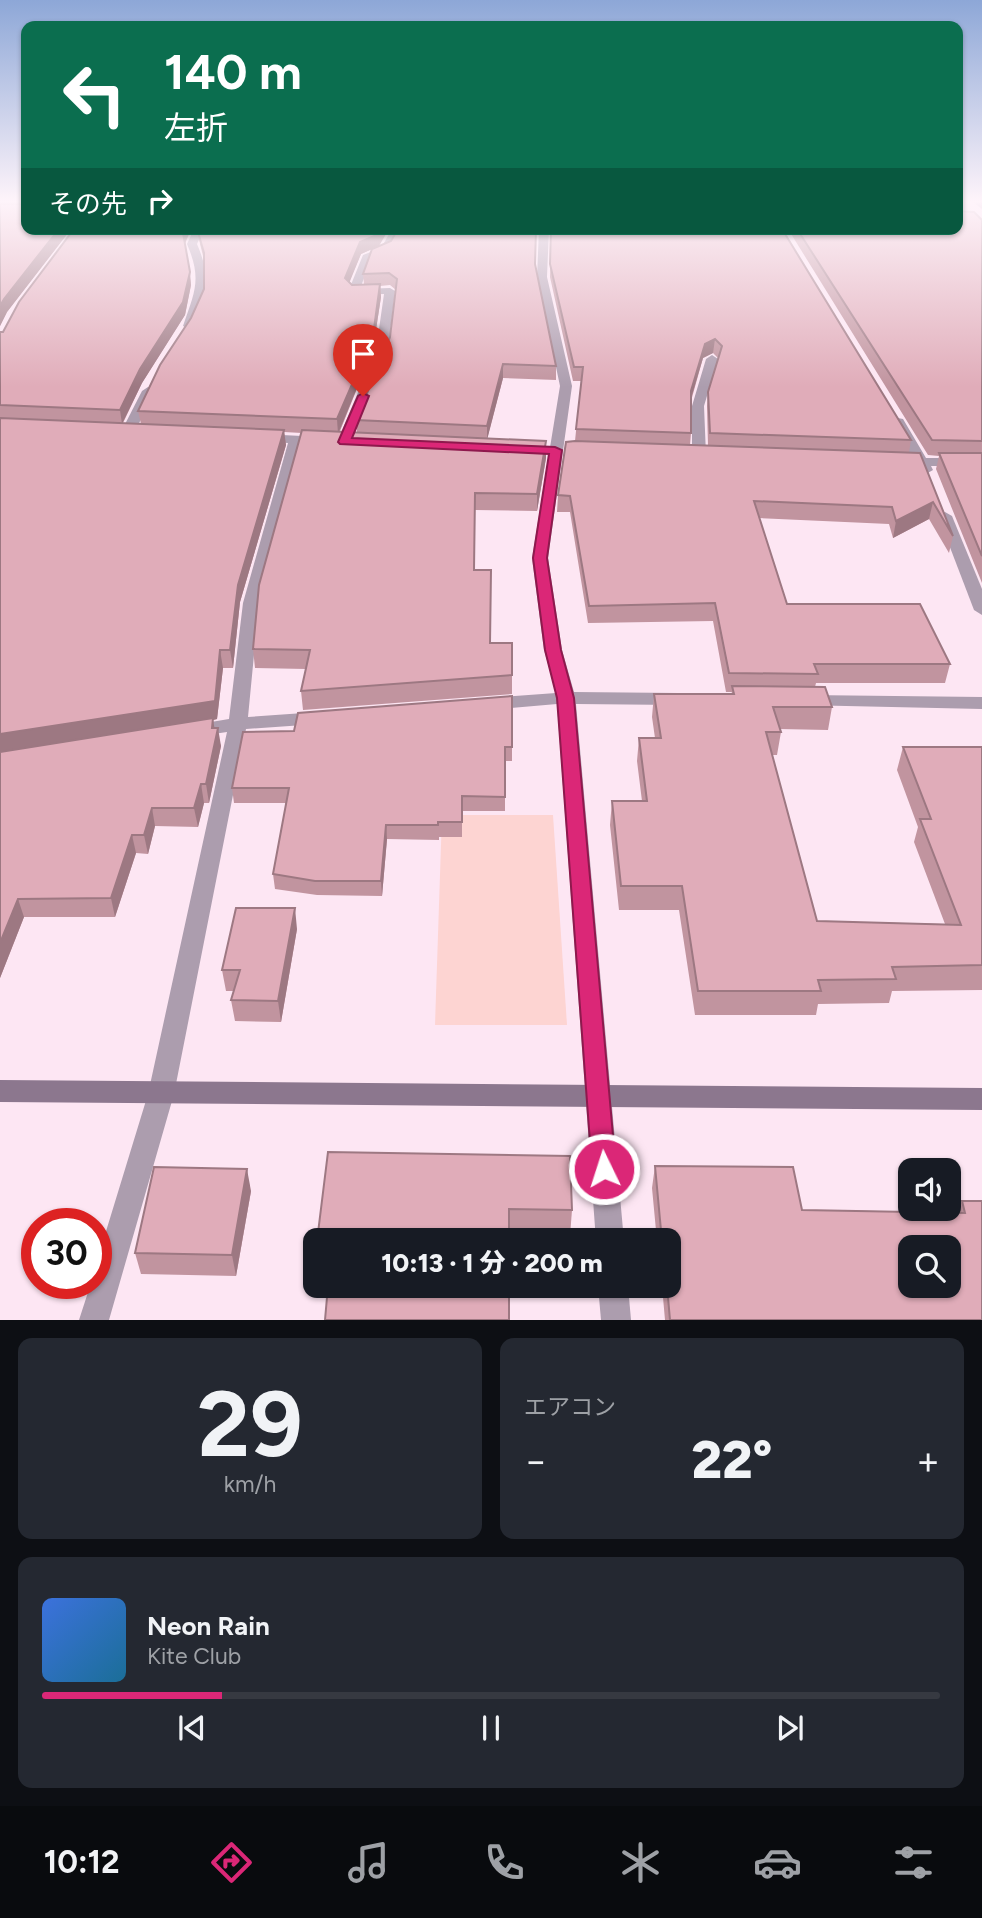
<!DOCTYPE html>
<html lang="ja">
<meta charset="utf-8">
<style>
:root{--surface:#171b24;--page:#242831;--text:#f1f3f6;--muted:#9ea1a6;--line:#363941;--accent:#db2777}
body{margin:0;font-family:Figtree,"Noto Sans JP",sans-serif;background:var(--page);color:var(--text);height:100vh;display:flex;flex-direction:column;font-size:26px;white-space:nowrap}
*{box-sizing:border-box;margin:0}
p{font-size:23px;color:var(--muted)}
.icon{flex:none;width:38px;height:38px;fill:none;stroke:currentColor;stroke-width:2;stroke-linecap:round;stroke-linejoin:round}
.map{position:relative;height:1320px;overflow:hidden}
.sheet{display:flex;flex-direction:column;gap:18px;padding:18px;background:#0d0f14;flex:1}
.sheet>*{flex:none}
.hud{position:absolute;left:21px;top:21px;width:942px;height:214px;border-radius:14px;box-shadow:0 2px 5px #0004;background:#0b6e4f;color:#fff;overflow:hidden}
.fabs{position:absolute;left:898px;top:1158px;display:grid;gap:14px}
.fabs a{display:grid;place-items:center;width:63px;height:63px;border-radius:14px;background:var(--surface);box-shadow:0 2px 5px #0004;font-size:35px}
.speed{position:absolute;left:21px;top:1208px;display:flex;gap:14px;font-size:35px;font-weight:700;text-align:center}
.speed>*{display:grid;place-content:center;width:91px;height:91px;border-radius:50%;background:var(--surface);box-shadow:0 2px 5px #0004;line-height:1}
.speed .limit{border:10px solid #d22;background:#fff;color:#111}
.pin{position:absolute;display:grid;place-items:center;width:60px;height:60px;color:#fff;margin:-72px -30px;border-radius:50% 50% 50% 0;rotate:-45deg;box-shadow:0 0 7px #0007}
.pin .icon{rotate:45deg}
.me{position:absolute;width:77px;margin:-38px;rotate:356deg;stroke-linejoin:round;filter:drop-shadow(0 0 5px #0008)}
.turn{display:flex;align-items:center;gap:24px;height:147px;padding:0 28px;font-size:32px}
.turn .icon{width:91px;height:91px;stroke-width:2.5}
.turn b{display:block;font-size:49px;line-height:60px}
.then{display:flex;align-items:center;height:66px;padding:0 28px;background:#0003;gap:14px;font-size:26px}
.big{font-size:52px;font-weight:800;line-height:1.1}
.sheet .widget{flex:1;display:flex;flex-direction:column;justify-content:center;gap:10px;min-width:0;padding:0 24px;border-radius:14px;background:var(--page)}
.sheet .dial{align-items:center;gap:0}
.dial b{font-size:91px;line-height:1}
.song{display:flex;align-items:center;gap:21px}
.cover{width:84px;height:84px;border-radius:10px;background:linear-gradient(135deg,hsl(220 70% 55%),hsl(200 70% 35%))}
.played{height:7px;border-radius:4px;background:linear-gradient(90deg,var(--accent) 20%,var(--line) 20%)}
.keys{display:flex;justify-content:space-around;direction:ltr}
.heat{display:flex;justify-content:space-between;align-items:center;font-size:38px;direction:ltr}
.sheet .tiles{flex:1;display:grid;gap:18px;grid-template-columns:1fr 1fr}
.widget:last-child{grid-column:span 2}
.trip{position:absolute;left:303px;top:1228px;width:378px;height:70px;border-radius:14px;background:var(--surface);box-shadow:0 2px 5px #0004;font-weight:800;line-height:70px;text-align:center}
.tab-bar{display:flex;height:112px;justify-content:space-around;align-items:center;background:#090b0e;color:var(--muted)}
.tab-bar .icon{width:49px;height:49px}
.tab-bar .on{color:var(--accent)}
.tab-bar b{font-size:32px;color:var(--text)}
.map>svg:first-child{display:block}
</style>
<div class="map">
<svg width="982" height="1320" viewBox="0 0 982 1320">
<rect width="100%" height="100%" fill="#fde6f3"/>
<!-- green -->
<polygon fill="#fdd4d2" points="442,815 553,815 567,1025 435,1025"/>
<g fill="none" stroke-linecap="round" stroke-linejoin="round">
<!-- lane -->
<polygon fill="#ac9dae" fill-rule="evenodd" points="712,355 718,359 704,406 706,455 699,459 692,455 692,406 706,359"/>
<!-- street -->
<g fill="#ac9dae" fill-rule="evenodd">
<path d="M194 229H204L197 244C212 279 205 291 195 326L189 329 183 326C195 291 202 279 187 244Z"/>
<polygon points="392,229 402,229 389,252 371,259 360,289 390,288 395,291 388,350 351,442 344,446 337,442 376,350 384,294 353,295 348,292 363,255 381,248"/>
<polygon points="539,229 549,229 547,277 572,386 548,558 562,650 574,692 678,693 687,699 678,705 576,704 624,1241 596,1241 557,704 489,710 480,704 489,698 556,693 544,650 532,558 560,386 537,277"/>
<polygon points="148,387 154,391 135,432 128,436 123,435 121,432 142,391"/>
<polygon points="898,418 903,419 926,458 982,458 982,466 931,466 933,470 926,474 921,473 917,466 897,465 897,459 912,458 891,422"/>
<polygon points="262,434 322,437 329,441 322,445 302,444 259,603 248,717 318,712 327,718 318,724 246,729 174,1094 109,1320 79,1320 91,1283 96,1283 96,1264 148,1094 227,732 193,737 184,731 193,725 229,719 243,603 288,443 257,441 255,438"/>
<polygon points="945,512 952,516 982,589 982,615 974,610 938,516"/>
<polygon points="807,695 982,697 982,709 801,705 798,701"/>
<polygon points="598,1286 628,1286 631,1320 601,1320"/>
</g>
<!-- secondary -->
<g fill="#8c778e" fill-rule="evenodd">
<polygon points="973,202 982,202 982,209"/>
<polygon points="0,1080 982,1088 982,1110 0,1102"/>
</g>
</g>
<!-- wall -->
<g fill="#c1949f" fill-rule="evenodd">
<polygon points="0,202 26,202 26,229 71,229 7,312 0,326"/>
<polygon points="961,211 982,220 982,583 936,469 939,456 928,455 788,229 957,229"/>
<path d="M74 229H191L185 244 191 285 185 315 142 383 123 423 141 424 138 411 191 318 204 289V260L200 244 198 232 379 246 535 265 556 366V380L503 378 487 439 546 458 537 511 475 510 474 570 490 643H512V694L303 710 301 691 306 669 255 668 253 649 302 433 284 432 286 445 240 602 233 668H223L217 719 213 720 214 728 221 746 209 803H204L198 827 155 826 148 854 136 853 115 917H24L0 978V332H3ZM372 249 363 274 364 284 352 285 349 282 361 254ZM390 285 396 290 390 337 356 420 357 432 340 431 373 349 381 297 380 286Z"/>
<path d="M551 229 911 440 909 452 953 536 949 553 929 519 893 538 889 524 759 518 787 604 950 664 945 683H816L815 687 832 707 828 730 780 729 781 732 777 755H772L817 921 945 924 914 842 918 827 897 770 903 747H982V990L892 991 889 1003 818 1004 816 1015H695L679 910H619L610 825 612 801H642L637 761 639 738H655L652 717 654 694H731L732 692H726L713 621 588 623 570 512H557L558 495 575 441 581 381H573L550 277ZM713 353 718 358 708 392 707 406 708 446 690 445 691 433V401L703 358Z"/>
<polygon points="512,696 512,761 505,761 505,811 462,811 462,837 439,837 439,840 387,839 382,896 317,895 275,889 273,874 286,803 234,803 232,788 294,731"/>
<polygon points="297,929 281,1022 235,1021 231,1000 234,991 226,991 222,970"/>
<polygon points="328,1152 572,1210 570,1236 509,1236"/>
<polygon points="655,1166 802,1210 957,1212 962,1201 982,1201 982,1320 665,1320 662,1286 668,1286 668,1241 657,1241 652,1188"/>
<polygon points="251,1191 236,1276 141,1274 135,1253"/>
</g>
<!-- shaded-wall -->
<g fill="#9d7882">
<polygon points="957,202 963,202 960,212 957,213"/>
<polygon points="59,229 71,229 7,312 0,326 0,306 4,299"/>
<polygon points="184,229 191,229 184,245 183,233"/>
<polygon points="381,229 389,229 379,246 361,254 346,291 345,278 360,242"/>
<polygon points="190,272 191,285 185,315 142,383 122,424 120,410"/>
<polygon points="380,284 381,297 373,349 338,434 337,419"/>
<polygon points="715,339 713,353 703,358 689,405 691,391 705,344"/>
<polygon points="503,364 503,378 487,440 487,426"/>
<polygon points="284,430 286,445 240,602 233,668 230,650 238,585"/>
<polygon points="546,441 546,458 537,511 537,494"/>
<polygon points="933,502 929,519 893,538 896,521"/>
<polygon points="220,650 223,668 217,719 213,720 216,736 218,728 221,746 209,803 206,784 0,753 0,734"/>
<polygon points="201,784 204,803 198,827 194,808"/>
<polygon points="152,808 155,826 148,854 144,835"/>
<polygon points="386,825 387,839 382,896 381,881"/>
<polygon points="132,835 136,853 115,917 111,898"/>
<polygon points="18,899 24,917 0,978 0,943"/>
<polygon points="295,908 297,929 281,1022 278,1001"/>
<polygon points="247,1169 251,1191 236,1276 232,1255"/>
</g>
<!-- building -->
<g fill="#e0acb9" stroke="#9d7882" stroke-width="2" fill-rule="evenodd">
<polygon points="26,202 26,229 59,229 4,299 0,306 0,204 24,204"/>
<polygon points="957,202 958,211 974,212 982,220 982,441 932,440 797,229 957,229"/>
<polygon points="74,229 184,229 183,233 190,272 183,302 140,369 120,410 0,405 0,332 3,332 19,302"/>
<polygon points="200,229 381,229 379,234 360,242 345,278 352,285 380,284 373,336 337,419 138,411 160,365 191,318 204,289 204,253 198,232"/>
<polygon points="398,229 536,229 535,264 556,366 503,364 487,426 356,420 390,337 397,279 389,273 363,274 372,249 391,241"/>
<polygon points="551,229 782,229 911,440 710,433 708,392 722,346 715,339 705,344 691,391 691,433 576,429 583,367 574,367 550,264"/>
<polygon points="0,418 284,430 238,585 230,650 220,650 215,701 0,734"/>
<polygon points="302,430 546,441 537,494 475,493 474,570 491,570 490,643 512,643 512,675 301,691 310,650 253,649 259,585"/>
<polygon points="575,441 920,453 953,536 933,502 896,521 892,507 754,501 787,604 920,604 950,664 814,664 818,674 729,673 715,603 589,606 570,496 558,495 566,442"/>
<polygon points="939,453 982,453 982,556"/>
<polygon points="732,686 825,687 832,707 773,707 781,732 766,732 817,921 961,925 920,819 931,819 903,747 982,747 982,965 892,967 896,979 818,980 821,991 698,991 682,886 621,886 612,801 647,801 639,738 661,738 654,694 734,694"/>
<polygon points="512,696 512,747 505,747 505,797 462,796 462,822 438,822 438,825 386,825 381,881 315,881 273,874 289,788 232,788 243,732 294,731 298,713"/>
<polygon points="213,718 212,728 218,728 206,784 201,784 194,808 152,808 144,835 132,835 111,898 18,899 0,943 0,752"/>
<polygon points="236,908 295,908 278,1001 231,1000 240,970 222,970"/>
<polygon points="328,1152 570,1156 572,1210 509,1209 509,1241 317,1241"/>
<path d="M655 1166 793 1167 802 1210 965 1213 962 1201H982V1320H670L667 1286H668V1241H662ZM910 1248H948V1286H910Z"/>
<polygon points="154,1167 247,1169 232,1255 135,1253"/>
<polygon points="328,1286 509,1286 509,1320 325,1320"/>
</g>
<!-- sky -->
<linearGradient id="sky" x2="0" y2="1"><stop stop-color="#8da7d7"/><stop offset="0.52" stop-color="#fef4fa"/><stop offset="1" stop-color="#fef4fa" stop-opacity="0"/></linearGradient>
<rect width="982" height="387" fill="url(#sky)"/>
<!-- route -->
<polygon fill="#db2777" stroke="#8e194d" stroke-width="2" points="363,393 369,396 352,438 555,447 562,450 547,558 561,650 574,698 616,1169 613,1177 604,1180 595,1177 592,1169 557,698 545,650 533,558 549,454 340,444 338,442 358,396"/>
</svg>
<div class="fabs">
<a><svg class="icon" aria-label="sound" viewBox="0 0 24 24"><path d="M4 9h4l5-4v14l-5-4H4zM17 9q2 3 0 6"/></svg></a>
<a><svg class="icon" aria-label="search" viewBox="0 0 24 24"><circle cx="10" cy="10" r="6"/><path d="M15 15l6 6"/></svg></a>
</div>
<div class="speed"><div class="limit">30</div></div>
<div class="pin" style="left:363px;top:396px;background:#d93025"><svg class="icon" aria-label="arrive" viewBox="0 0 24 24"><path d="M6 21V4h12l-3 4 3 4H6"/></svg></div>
<svg class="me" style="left:604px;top:1169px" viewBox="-20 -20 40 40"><circle r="17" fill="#db2777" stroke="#fff" stroke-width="3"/><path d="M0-11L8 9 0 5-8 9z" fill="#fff"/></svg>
<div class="trip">10:13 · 1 分 · 200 m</div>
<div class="hud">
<div class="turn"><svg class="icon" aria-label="left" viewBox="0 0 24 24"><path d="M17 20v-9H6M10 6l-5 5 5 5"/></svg><div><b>140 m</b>左折</div></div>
<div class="then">その先<svg class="icon" aria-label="right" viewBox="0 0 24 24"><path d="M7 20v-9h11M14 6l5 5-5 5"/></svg></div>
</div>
</div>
<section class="sheet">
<div class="tiles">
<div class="widget dial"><b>29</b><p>km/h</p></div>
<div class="widget"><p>エアコン</p>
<div class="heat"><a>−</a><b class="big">22°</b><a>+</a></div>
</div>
<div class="widget">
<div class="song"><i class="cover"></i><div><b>Neon Rain</b><p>Kite Club</p></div></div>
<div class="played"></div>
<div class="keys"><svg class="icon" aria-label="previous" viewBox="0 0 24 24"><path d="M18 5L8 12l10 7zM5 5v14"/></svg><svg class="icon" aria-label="pause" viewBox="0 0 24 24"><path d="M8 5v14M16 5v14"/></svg><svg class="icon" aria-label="next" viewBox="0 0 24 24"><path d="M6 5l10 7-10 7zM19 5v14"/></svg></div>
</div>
</div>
</section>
<nav class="tab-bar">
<b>10:12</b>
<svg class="icon on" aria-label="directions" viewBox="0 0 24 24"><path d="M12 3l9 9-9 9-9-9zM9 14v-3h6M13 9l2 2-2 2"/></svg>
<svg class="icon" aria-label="music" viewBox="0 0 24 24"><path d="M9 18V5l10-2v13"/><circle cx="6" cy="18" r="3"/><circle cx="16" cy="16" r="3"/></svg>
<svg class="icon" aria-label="phone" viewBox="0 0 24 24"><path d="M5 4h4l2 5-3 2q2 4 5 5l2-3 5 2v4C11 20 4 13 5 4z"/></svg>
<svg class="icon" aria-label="climate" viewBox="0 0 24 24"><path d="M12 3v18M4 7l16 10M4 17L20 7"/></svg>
<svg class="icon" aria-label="car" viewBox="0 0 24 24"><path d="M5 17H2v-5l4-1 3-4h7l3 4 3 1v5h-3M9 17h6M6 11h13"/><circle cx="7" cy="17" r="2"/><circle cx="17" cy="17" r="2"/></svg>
<svg class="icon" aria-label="filters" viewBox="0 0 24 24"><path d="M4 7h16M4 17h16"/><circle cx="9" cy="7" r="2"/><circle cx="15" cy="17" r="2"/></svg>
</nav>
